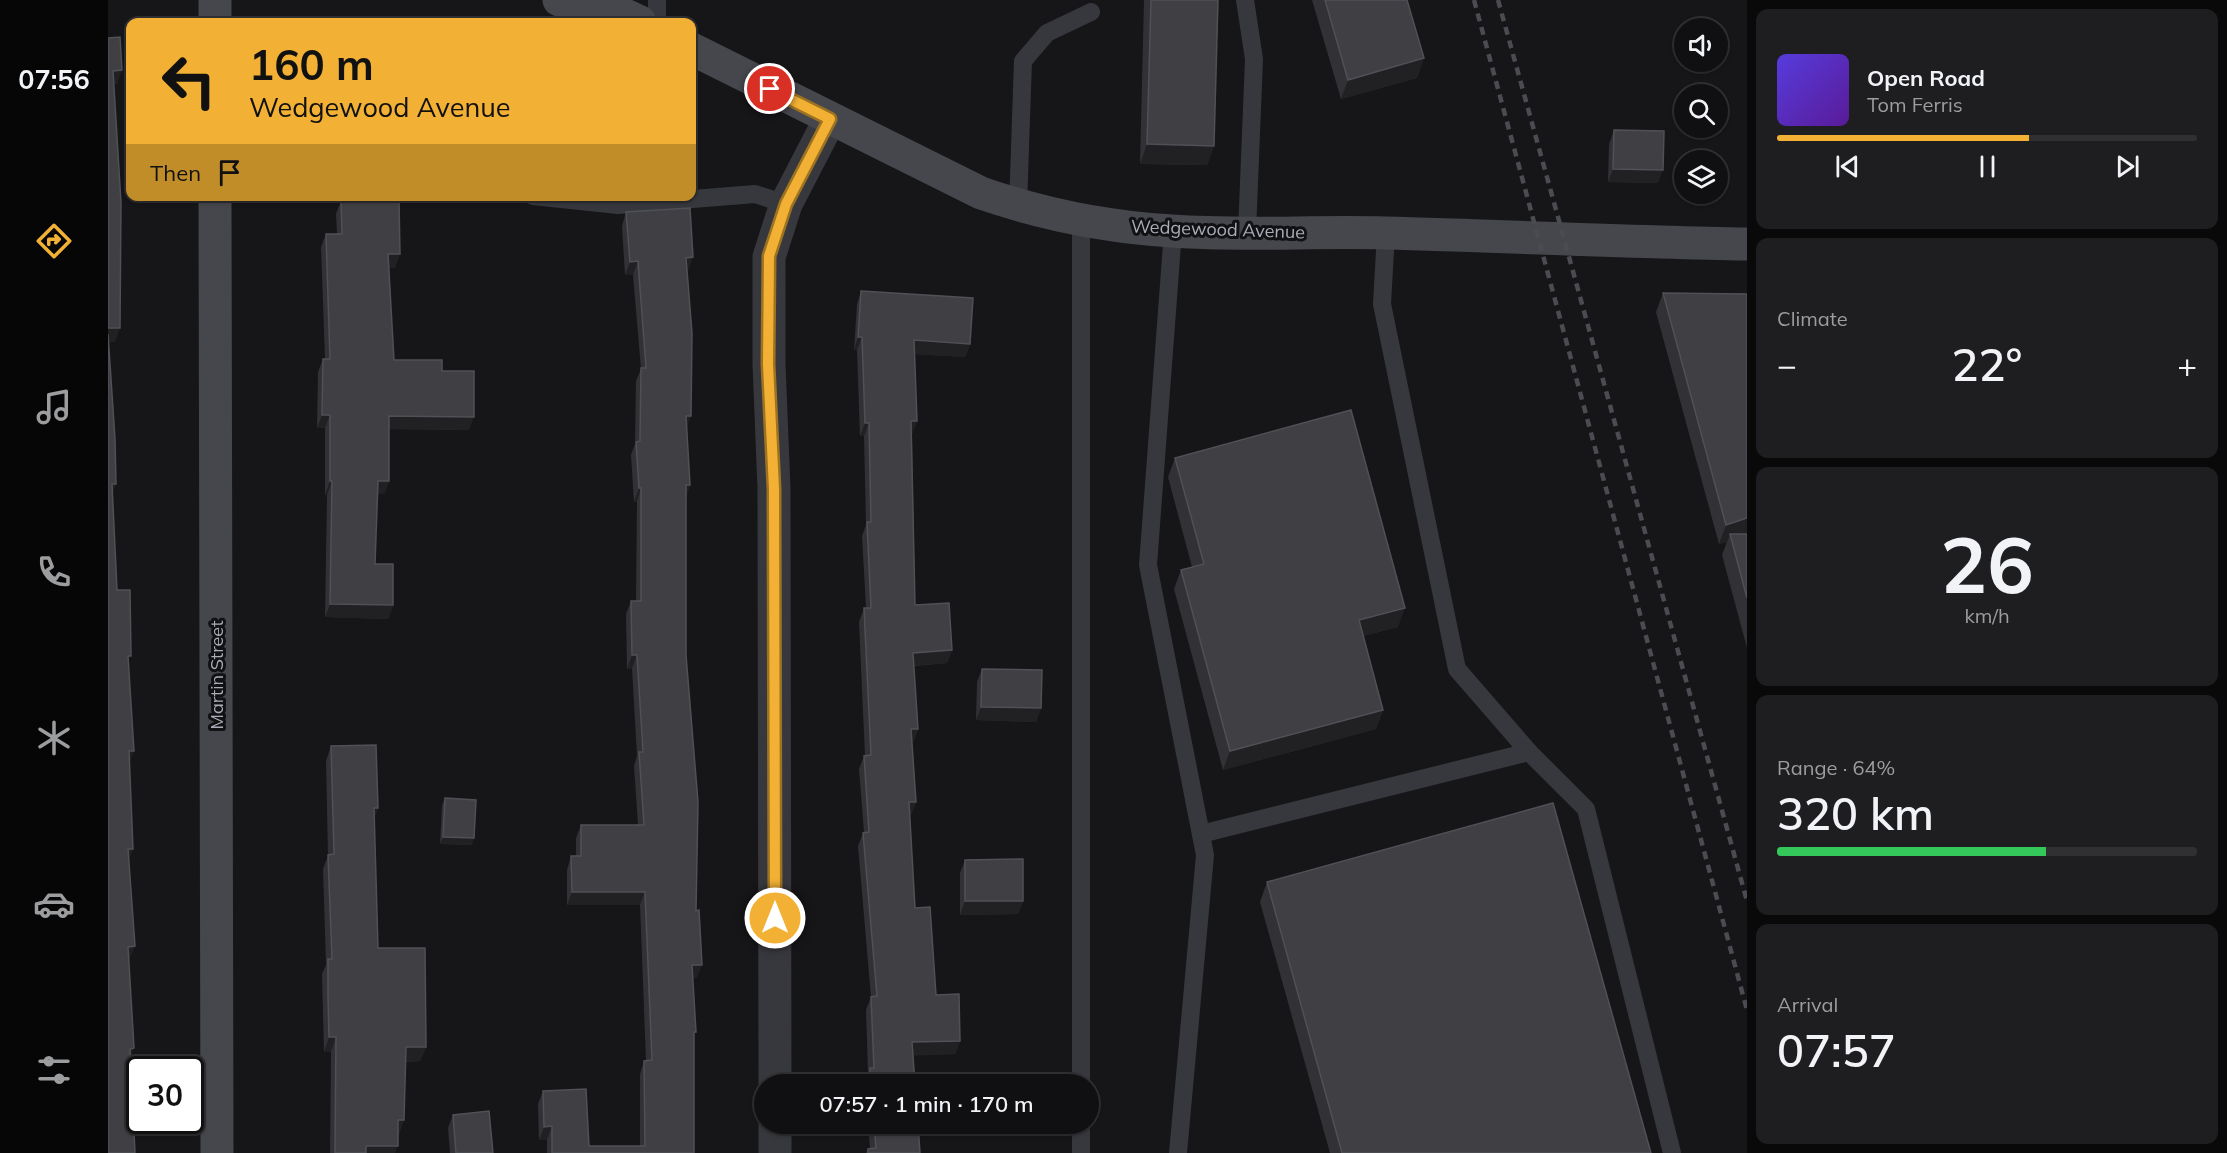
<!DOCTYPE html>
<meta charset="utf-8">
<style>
:root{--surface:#101012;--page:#1e1e20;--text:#f1f3f6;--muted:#9c9d9f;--line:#303032;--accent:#f2b134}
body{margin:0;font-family:Mulish,sans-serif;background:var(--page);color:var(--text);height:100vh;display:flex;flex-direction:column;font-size:22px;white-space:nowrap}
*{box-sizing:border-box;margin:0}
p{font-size:20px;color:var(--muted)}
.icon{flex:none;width:33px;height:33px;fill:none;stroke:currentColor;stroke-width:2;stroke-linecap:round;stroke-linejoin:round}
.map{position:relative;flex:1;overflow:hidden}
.drawer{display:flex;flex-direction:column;gap:9px;padding:9px;background:#09090a;width:480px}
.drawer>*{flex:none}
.hud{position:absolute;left:18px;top:18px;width:570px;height:183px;border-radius:12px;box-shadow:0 2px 4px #0004,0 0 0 2px var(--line);background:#f2b134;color:#111;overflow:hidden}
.fabs{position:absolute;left:1566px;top:18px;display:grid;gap:12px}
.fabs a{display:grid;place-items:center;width:54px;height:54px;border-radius:50%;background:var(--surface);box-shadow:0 2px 4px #0004,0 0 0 2px var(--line);font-size:30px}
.speed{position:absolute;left:18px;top:1056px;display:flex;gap:12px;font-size:30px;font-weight:700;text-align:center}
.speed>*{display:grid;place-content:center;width:78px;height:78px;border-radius:50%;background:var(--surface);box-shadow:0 2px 4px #0004,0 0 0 2px var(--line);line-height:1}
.speed .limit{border:3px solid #111;border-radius:9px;background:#fff;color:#111}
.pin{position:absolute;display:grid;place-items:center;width:51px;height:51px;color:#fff;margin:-26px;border:3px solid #fff;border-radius:50%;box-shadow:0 2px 6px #0007}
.me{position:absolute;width:66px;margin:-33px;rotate:0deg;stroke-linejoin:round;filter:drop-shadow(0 0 4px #0008)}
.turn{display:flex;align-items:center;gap:21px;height:126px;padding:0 24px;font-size:27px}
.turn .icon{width:78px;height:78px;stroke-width:2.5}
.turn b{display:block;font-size:42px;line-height:51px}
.then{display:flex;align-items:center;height:57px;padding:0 24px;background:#0003;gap:12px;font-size:22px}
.big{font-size:45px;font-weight:600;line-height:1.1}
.drawer .widget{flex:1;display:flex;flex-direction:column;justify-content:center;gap:9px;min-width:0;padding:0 21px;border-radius:12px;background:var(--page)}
.drawer .dial{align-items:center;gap:0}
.dial b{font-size:78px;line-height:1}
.song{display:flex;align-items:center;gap:18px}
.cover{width:72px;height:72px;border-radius:9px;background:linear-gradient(135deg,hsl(250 70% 55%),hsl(270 70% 35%))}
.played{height:6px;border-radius:3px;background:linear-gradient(90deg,var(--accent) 60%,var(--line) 60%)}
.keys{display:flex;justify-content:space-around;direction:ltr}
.heat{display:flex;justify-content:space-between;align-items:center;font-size:33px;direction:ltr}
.charge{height:9px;border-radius:4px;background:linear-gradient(90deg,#34c759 64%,var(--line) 0)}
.trip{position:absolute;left:646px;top:1074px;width:345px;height:60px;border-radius:30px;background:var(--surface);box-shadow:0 2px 4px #0004,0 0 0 2px var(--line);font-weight:600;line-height:60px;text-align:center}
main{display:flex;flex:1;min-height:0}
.tabs{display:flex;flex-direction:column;width:108px;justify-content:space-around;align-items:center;background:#060607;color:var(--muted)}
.tabs .icon{width:42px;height:42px}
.tabs .on{color:var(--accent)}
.tabs b{font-size:27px;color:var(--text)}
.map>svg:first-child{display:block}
</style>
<main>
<nav class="tabs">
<b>07:56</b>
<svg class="icon on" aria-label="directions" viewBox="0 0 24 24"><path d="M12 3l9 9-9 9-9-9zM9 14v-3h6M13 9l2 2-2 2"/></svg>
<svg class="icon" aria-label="music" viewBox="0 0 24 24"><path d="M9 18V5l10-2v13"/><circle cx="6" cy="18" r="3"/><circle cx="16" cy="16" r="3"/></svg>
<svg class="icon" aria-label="phone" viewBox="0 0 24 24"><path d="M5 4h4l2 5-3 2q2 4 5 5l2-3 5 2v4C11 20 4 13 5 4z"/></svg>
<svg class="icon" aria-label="climate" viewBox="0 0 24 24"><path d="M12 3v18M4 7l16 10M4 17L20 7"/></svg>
<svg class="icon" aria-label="car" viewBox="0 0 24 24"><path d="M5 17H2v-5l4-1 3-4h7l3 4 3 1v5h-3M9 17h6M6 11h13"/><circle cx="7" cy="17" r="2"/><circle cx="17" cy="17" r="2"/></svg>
<svg class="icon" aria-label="filters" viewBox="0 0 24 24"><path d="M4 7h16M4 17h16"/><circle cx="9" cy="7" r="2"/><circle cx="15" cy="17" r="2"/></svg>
</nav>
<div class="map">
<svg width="1639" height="1153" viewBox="0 0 1639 1153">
<rect width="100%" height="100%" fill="#161618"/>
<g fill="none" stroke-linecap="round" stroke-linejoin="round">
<!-- lane -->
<g stroke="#37383d" stroke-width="18">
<polyline points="1137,0 1146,59 1139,232"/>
<polyline points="549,22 549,0"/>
<polyline points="425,196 510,205 647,194 678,204"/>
<polyline points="910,206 915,61 939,33 983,12"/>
<polyline points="973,220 973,1084"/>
<polyline points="1065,231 1040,565 1097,855 1070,1153"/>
<polyline points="1278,233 1274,304 1349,669 1421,752 1478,809 1564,1153"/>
<polyline points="1093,834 1421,752"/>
<polyline points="973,1124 973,1153"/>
</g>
<!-- street -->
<g stroke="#37383d" stroke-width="33">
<polyline points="667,1084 666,489 661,364 661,257 678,204 722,119"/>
<polyline points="667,1124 667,1153"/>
</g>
<!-- secondary -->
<g stroke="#45474d" stroke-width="33">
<polyline points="451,0 513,13 532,22"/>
<polyline points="107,22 107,0"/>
<path d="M584 49 873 193C934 214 999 227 1064 231 1134 236 1206 231 1277 233 1397 236 1518 242 1639 244"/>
<polyline points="107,196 109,1153"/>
</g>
<!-- rail -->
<g stroke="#4a4c52" stroke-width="4.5" stroke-dasharray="8 6" stroke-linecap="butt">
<polyline points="1366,0 1639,1010"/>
<polyline points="1390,0 1639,901"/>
</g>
</g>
<!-- wall -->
<g fill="#323236">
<polygon points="1036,0 1110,0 1106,146 1099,165 1032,164"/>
<polygon points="1204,0 1299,0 1316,58 1309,78 1233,99"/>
<polygon points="1506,130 1550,183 1500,182 1501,144"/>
<polygon points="233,201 287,268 281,268 286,360 334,371 361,430 281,429 281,481 276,494 269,494 267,564 285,605 280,619 217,617 219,495 217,495 217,428 209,428 210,372 215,359 217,359 213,247 218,234 229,234 228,214"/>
<polygon points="518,212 580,271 579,271 579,428 582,485 578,496 578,655 588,911 589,978 585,978 586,1153 439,1153 439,1140 431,1140 430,1104 435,1091 481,1146 532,1146 532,1074 536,1061 538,1061 532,905 459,905 459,870 463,856 468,856 468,838 473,825 530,825 526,766 529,756 524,668 519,669 518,614 523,601 528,601 529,501 526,502 523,455 527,444 528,381 533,369 525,275 517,275 514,226"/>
<polygon points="753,291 862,344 857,357 807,354 809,421 804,434 807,605 844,650 839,663 806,666 810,729 805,742 804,742 808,802 803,815 801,815 807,908 828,995 852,1041 847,1054 805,1055 807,1084 758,1084 757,1081 760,1073 758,1010 763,997 750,846 755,833 756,832 751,769 756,756 757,756 751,622 756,608 758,608 754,536 758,525 756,436 752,436 749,350 746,350 749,304"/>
<polygon points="1555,293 1639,294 1639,648 1614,555 1619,542 1611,544 1548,312"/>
<polygon points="1067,458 1290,627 1255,636 1275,710 1268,729 1115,770 1066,589 1073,570 1084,567 1060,477"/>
<polygon points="874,669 933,708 928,722 868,720 869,682"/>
<polygon points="223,746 270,808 266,818 270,948 318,1047 312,1061 297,1062 291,1135 290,1135 287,1153 222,1153 223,1052 216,1052 214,974 218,965 215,869 220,856 218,761"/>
<polygon points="337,798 364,845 332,844 334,805"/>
<polygon points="857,860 915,901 910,914 852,915 852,873"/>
<polygon points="1159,882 1543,1153 1222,1153 1152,902"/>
<polygon points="345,1115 385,1153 342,1153 340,1128"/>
<polygon points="760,1124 810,1124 812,1153 758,1153 760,1149 762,1149"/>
</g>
<!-- shaded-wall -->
<g fill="#212124">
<polygon points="1316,58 1309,78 1233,99 1240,80"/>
<polygon points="14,70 9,84 0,85 5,71"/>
<polygon points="1039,144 1106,146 1099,165 1032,164"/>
<polygon points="1505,169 1555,170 1550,183 1500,182"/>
<polygon points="280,254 292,254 287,268 276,268"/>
<polygon points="585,257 580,271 573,271 578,258"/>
<polygon points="530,261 525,275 517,275 522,262"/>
<polygon points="0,328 12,328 7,342 0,342"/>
<polygon points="750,337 754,337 749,350 746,350"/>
<polygon points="806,340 862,344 857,357 801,354"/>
<polygon points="214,415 222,415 217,428 209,428"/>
<polygon points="281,416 366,417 361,430 276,429"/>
<polygon points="578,416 583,416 578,430"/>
<polygon points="803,421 809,421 804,434 798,434"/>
<polygon points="757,423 761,423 756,436 752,436"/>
<polygon points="222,481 224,481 219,495 217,495"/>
<polygon points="270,481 281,481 276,494 265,494"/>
<polygon points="4,484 8,484 3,498"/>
<polygon points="578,485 582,485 578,499"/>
<polygon points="531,488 533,488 529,501 526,502"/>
<polygon points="1639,518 1639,535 1622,534 1619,542 1611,544 1618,525"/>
<polygon points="222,604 285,605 280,619 217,617"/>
<polygon points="1297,608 1290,627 1243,639 1251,620"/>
<polygon points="844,650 839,663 800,666 805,653"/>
<polygon points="524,655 529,655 524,668 519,669"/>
<polygon points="873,707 933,708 928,722 868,720"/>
<polygon points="1275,710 1268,729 1115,770 1122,751"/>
<polygon points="803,729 810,729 805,742 798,743"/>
<polygon points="21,751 26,751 21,765"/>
<polygon points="801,802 808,802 803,815 796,816"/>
<polygon points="266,808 270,808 264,822"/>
<polygon points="335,837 366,838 364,845 332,844"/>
<polygon points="20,849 25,849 20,863"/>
<polygon points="464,892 537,892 532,905 459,905"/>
<polygon points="857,901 915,901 910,914 852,915"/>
<polygon points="27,946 21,960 15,961 20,947"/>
<polygon points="584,965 594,965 589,978 579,978"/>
<polygon points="221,1037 228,1037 223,1052 216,1052"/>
<polygon points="852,1041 847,1054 800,1056 804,1042"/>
<polygon points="298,1047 318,1047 312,1061 292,1062"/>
<polygon points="26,1048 21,1062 22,1049"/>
<polygon points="290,1120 296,1120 291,1135 285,1135"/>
<polygon points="444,1126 439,1140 431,1140 436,1127"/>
<polygon points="258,1146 290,1146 287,1153 255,1153"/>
</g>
<!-- building -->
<g fill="#3f3f44" stroke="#4f5156" stroke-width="1.5">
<polygon points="1043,0 1110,0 1106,146 1039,144"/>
<polygon points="1217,0 1299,0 1316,58 1240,80"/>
<polygon points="12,37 14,70 5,71 13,203 12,328 0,328 0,38"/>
<polygon points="1506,130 1556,131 1555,170 1505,169"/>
<polygon points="233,201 291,201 292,254 280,254 286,360 334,360 334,371 366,371 366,417 281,416 281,481 270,481 267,564 285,564 285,605 222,604 224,481 222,481 222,415 214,415 215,359 222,359 218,234 234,234"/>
<polygon points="582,208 585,257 578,258 584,333 583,416 578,416 582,485 578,485 578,655 590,802 588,911 591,910 594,965 584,965 588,1032 586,1032 586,1153 444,1153 444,1126 436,1127 435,1091 478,1089 481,1146 537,1146 536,1061 544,1060 537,892 464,892 463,856 473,856 473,825 536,825 531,752 535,752 529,655 524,655 523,601 533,601 533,488 531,488 528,442 532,441 533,368 538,368 530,261 522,262 518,212"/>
<polygon points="753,291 865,298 862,344 806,340 809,421 803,421 807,605 841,603 844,650 805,653 810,729 803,729 808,802 801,802 807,908 822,907 828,995 851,994 852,1041 804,1042 807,1084 763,1084 762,1068 766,1068 763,997 769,996 755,833 761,832 756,756 763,755 756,608 763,608 759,522 763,522 761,423 757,423 754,337 750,337"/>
<polygon points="1555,293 1639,294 1639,518 1618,525"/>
<polygon points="0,334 7,439 8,484 4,484 9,590 22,590 23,656 20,656 26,751 21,751 25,849 20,849 27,946 20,947 26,1048 22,1049 27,1153 0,1153"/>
<polygon points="1243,410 1297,608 1251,620 1275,710 1122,751 1073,570 1096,564 1067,458"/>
<polygon points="1622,534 1639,534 1639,598"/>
<polygon points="874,669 934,670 933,708 873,707"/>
<polygon points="268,745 270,808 266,808 270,948 317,948 318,1047 298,1047 296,1120 290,1120 290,1146 258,1146 258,1153 227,1153 228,1037 221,1037 220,996 220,959 224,959 220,855 226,854 223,746"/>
<polygon points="337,798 368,800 366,838 335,837"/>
<polygon points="1445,803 1543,1153 1234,1153 1159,882"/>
<polygon points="915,859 915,901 857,901 857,860"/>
<polygon points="381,1111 385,1153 348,1153 345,1115"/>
<polygon points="766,1124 810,1124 812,1153 760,1153 760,1149 768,1148"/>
</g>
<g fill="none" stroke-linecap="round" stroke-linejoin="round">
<!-- route casing -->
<g stroke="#9d7322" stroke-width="15">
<polyline id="route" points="662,89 722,119 678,204 661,256 660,364 666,489 667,918"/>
</g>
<!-- route -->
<use href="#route" stroke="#f2b134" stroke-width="10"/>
</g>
<g text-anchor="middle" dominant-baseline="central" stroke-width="6" stroke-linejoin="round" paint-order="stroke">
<!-- street labels -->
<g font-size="18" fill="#a8adb8" stroke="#111113">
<text transform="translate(1110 229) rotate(2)">Wedgewood Avenue</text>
<text transform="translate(108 675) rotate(-90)">Martin Street</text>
</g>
</g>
</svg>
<div class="fabs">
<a><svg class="icon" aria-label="sound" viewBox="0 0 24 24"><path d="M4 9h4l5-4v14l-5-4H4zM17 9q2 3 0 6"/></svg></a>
<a><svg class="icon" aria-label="search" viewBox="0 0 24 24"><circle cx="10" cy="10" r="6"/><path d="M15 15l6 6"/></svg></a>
<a><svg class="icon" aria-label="layers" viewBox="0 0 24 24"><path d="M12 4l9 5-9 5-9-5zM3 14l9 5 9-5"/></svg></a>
</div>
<div class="speed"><div class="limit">30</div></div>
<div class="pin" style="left:662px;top:89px;background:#d93025"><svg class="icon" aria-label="arrive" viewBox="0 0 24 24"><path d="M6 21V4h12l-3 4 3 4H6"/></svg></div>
<svg class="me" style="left:667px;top:918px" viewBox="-20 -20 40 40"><circle r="17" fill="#f2b134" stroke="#fff" stroke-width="3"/><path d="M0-11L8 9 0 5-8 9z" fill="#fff"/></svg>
<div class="trip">07:57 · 1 min · 170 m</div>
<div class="hud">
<div class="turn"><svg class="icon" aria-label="left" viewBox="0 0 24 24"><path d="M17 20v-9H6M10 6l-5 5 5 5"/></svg><div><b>160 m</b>Wedgewood Avenue</div></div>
<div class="then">Then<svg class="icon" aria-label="arrive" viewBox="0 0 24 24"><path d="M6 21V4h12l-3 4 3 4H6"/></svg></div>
</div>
</div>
<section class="drawer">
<div class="widget">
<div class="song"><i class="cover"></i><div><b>Open Road</b><p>Tom Ferris</p></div></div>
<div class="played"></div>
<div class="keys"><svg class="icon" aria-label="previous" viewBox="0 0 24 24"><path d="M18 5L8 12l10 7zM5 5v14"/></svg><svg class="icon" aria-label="pause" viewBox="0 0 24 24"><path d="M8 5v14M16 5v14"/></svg><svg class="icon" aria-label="next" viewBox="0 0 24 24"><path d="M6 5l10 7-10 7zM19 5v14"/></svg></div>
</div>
<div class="widget"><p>Climate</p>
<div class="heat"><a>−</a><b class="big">22°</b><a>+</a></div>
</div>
<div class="widget dial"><b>26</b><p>km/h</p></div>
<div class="widget"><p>Range · 64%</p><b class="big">320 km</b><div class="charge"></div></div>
<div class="widget"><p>Arrival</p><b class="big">07:57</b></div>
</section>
</main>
